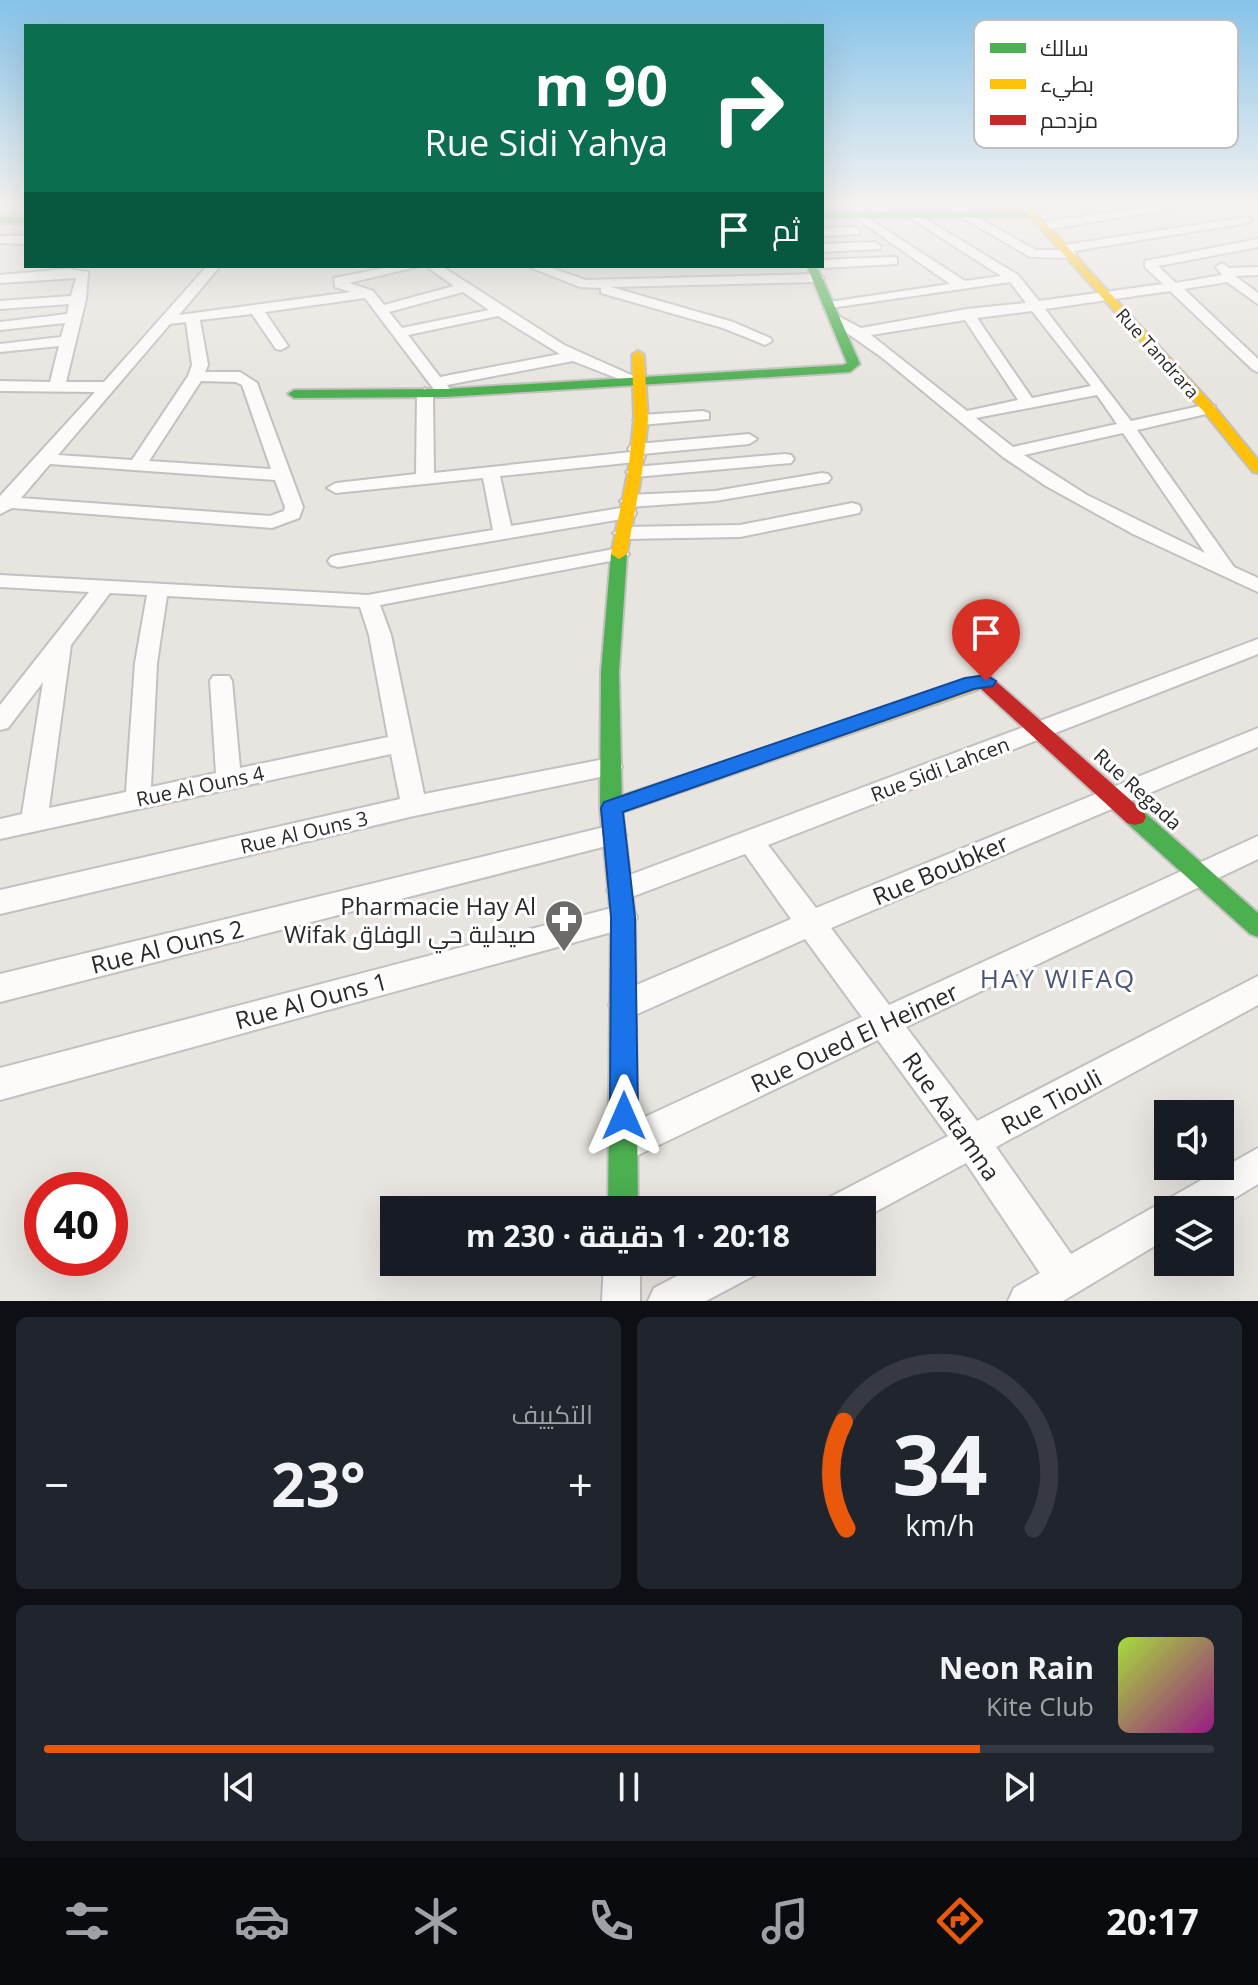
<!DOCTYPE html>
<html lang="ar">
<meta charset="utf-8">
<style>
:root{--surface:#171b24;--page:#20242c;--text:#f1f3f6;--muted:#9ea1a6;--line:#363941;--accent:#ea580c}
body{margin:0;font-family:"Open Sans",Cairo,sans-serif;background:var(--page);color:var(--text);direction:rtl;height:100vh;display:flex;flex-direction:column;font-size:30px;white-space:nowrap}
*{box-sizing:border-box;margin:0}
p{font-size:26px;color:var(--muted)}
.icon{flex:none;width:44px;height:44px;fill:none;stroke:currentColor;stroke-width:2;stroke-linecap:round;stroke-linejoin:round}
.map{position:relative;height:1301px;overflow:hidden;direction:ltr}
.sheet{display:flex;flex-direction:column;gap:16px;padding:16px;background:#0d0f14;flex:1}
.sheet>*{flex:none}
.top-card{position:absolute;left:24px;top:24px;width:800px;height:244px;border-radius:0px;box-shadow:0 8px 32px #0002;direction:rtl;background:#0b6e4f;color:#fff;overflow:hidden}
.fabs{position:absolute;left:1154px;top:1100px;display:grid;gap:16px}
.fabs a{display:grid;place-items:center;width:80px;height:80px;border-radius:0px;background:var(--surface);box-shadow:0 8px 32px #0002;font-size:40px}
.speed{position:absolute;left:24px;top:1172px;display:flex;gap:16px;font-size:40px;font-weight:700;text-align:center}
.speed>*{display:grid;place-content:center;width:104px;height:104px;border-radius:50%;background:var(--surface);box-shadow:0 8px 32px #0002;line-height:1}
.speed .limit{border:12px solid #d22;background:#fff;color:#111}
.pin{position:absolute;display:grid;place-items:center;width:68px;height:68px;color:#fff;margin:-82px -34px;border-radius:50% 50% 50% 0;rotate:-45deg;box-shadow:0 0 8px #0007}
.pin .icon{rotate:45deg}
.me{position:absolute;width:88px;margin:-44px;rotate:0deg;stroke-linejoin:round;filter:drop-shadow(0 0 6px #0008)}
.turn{display:flex;align-items:center;gap:28px;height:168px;padding:0 24px;font-size:36px}
.turn .icon{width:104px;height:104px;stroke-width:2.5}
.turn b{display:block;font-size:56px;line-height:68px}
.then{display:flex;align-items:center;height:76px;padding:0 24px;background:#0003;gap:16px;font-size:30px}
.big{font-size:60px;font-weight:700;line-height:1.1}
.sheet .card{flex:1;display:flex;flex-direction:column;justify-content:center;gap:12px;min-width:0;padding:0 28px;border-radius:12px;background:var(--page)}
.sheet .dial{align-items:center;gap:0}
.dial svg{height:208px;overflow:visible;fill:none;stroke:var(--line);stroke-width:7;stroke-linecap:round;text-anchor:middle}
.dial text{fill:var(--text);stroke:none}
.song{display:flex;align-items:center;gap:24px}
.cover{width:96px;height:96px;border-radius:12px;background:linear-gradient(135deg,hsl(80 70% 55%),hsl(310 70% 35%))}
.played{height:8px;border-radius:4px;background:linear-gradient(90deg,var(--accent) 80%,var(--line) 80%)}
.keys{display:flex;justify-content:space-around;direction:ltr}
.heat{display:flex;justify-content:space-between;align-items:center;font-size:44px;direction:ltr}
.sheet .tiles{flex:1;display:grid;gap:16px;grid-template-columns:1fr 1fr}
.card:last-child{grid-column:span 2}
.trip{position:absolute;left:380px;top:1196px;width:496px;height:80px;border-radius:0px;background:var(--surface);box-shadow:0 8px 32px #0002;font-weight:700;line-height:80px;text-align:center;direction:rtl}
.dock{display:flex;height:128px;justify-content:space-around;align-items:center;background:#090b0e;color:var(--muted)}
.dock .icon{width:56px;height:56px}
.dock .active{color:var(--accent)}
.dock b{font-size:36px;color:var(--text)}
.map>svg:first-child{display:block}
</style>
<div class="map">
<svg width="1258" height="1301" viewBox="0 0 1258 1301">
<rect width="100%" height="100%" fill="#e8e4df"/>
<g fill="none" stroke-linecap="round" stroke-linejoin="round">
<!-- street casing -->
<g stroke="#c2c0c0" stroke-width="4">
<g id="street">
<polygon points="902,204 889,209 887,216 877,214 879,205"/>
<polygon points="939,204 953,204 1036,250 1060,250 1065,245 1246,217 1252,220 1246,223 1074,251 1076,254 1070,258 1030,257"/>
<polygon points="1030,204 1067,204 1027,211 1021,208"/>
<polygon points="1171,204 1202,204 1043,230 1037,226 1043,222"/>
<path d="M857 211 965 281 1001 276 904 214 914 212 1018 275 1039 301 1163 284 1145 267V261L1258 239V247L1158 266 1176 283 1222 275 1216 267 1222 263 1229 268 1258 267V275L1235 276 1258 293V304L1227 282 1184 289 1258 359V372L1253 370 1170 291 1045 309 1131 421 1209 404 1215 406V412L1137 430 1234 567 1258 578V592L1133 534 1046 486 1003 457 880 356 831 322 829 319 836 315 861 328 967 309 1026 303 1010 282 824 309V303L829 302 950 284 853 216 851 214ZM1032 311 1091 386 1032 398 977 318ZM965 320 1018 400 967 411 871 335ZM1097 395 1117 424 1013 447 976 418ZM1123 433 1205 553 1087 495 1024 455Z"/>
<polygon points="855,227 861,231 859,234 822,236 822,228"/>
<polygon points="3,236 26,236 26,244 0,243 0,237"/>
<polygon points="875,242 881,246 879,249 822,252 822,244"/>
<polygon points="893,257 897,258 897,264 822,268 817,266 822,266 822,260"/>
<path d="M207 266H220L179 315 351 292 335 287 334 278 395 266H420L349 283 373 291 384 305 454 286 426 266H441L564 345 647 382 639 387 634 385 573 361 447 385 453 393 451 396H439L365 298 265 312 288 346 281 350 276 349 252 314 200 320 208 365 205 372H240L257 383 303 507 299 518 272 528 12 508 0 514V496L95 392 0 391V381L50 382 59 346 0 352V344L61 337 65 323 0 330V322L67 314 69 304 0 309V301L71 296 76 278 0 283V275L67 269 88 272 86 299 66 382H104ZM463 292 489 310 402 328 389 312ZM498 316 560 354 440 377 408 335ZM186 322 192 365 188 376 132 460 58 455 170 324ZM201 381 236 382 242 385 271 469 149 461ZM50 464 275 480 285 507 284 511 270 516 21 498Z"/>
<polygon points="527,266 545,266 586,280 817,274 824,278 817,282 611,287 733,322 770,338 772,341 765,345 723,328 601,293 601,288 580,287"/>
<polygon points="425,388 433,393 434,473 631,452 628,449 631,445 637,444 749,434 757,439 749,444 642,454 645,457 642,461 636,462 500,476 511,526 627,507 634,509 636,513 634,517 338,567 331,565 328,561 331,557 338,555 493,530 483,478 336,493 327,488 336,483 416,474 417,393"/>
<polygon points="703,411 709,413 709,419 641,425 633,420 641,415"/>
<polygon points="785,454 791,455 794,459 791,463 635,477 626,472 635,467"/>
<polygon points="822,473 828,474 831,478 828,482 715,501 629,507 620,501 629,495 715,491"/>
<polygon points="852,503 859,505 861,509 859,513 740,537 623,539 613,533 623,527 740,525"/>
<path d="M619 548 629 554 626 558 380 605 391 635 424 794 610 758 619 761 622 767 619 773 414 816 0 914V890L400 799 391 754 0 839V819L22 814 43 682 8 728 0 730V705L89 592 0 587V575L368 595ZM110 593 147 595 135 663 126 792 49 808 71 645ZM167 596 360 607 369 635 388 737 240 768 232 681 229 676H213L210 681 216 773 151 787 157 663Z"/>
<polygon points="1258,639 1258,654 768,845 816,908 1258,728 1258,747 831,928 889,1005 1258,836 1258,859 906,1027 977,1121 1258,976 1258,1005 996,1147 1071,1254 1258,1148 1258,1184 1215,1210 1168,1210 1168,1238 1063,1301 1008,1301 1014,1288 1040,1273 966,1163 862,1219 862,1210 825,1210 830,1197 948,1136 878,1040 636,1156 624,1161 612,1156 607,1144 612,1132 862,1017 805,939 635,1015 624,1019 613,1015 609,1005 613,995 791,919 745,854 621,901 611,898 607,890 611,882"/>
<polygon points="613,825 622,828 626,835 622,842 0,1002 0,974"/>
<polygon points="623,905 633,908 637,917 633,926 623,929 0,1100 0,1068"/>
<polygon points="604,1262 640,1262 640,1301 602,1301"/>
<polygon points="704,1262 760,1262 755,1275 706,1301 648,1301 654,1288"/>
</g>
</g>
<!-- fast casing -->
<g stroke="#c2c0c0" stroke-width="4">
<g id="fast">
<polygon points="822,212 1032,211 1037,214 1032,217 822,218"/>
<rect x="0" y="217" width="26" height="6"/>
<polygon points="807,266 817,266 860,364 850,372 445,397 294,398 288,394 294,390 445,389 843,365 847,363"/>
<polygon points="619,549 627,554 619,672 622,808 635,917 638,1210 608,1210 611,917 600,808 601,672 611,554"/>
<polygon points="1135,809 1143,811 1258,913 1258,937 1250,934 1127,823 1124,817 1127,811"/>
</g>
</g>
<!-- slow casing -->
<g stroke="#c2c0c0" stroke-width="4">
<g id="slow">
<polygon points="1019,204 1028,204 1214,406 1258,460 1258,473 1253,472 1204,412"/>
<polygon points="638,351 644,355 648,420 642,472 627,554 619,559 611,554 628,472 634,420 632,355"/>
<polygon points="978,677 987,683 985,687 611,816 604,814 600,808 604,802"/>
</g>
</g>
<!-- jam casing -->
<g stroke="#c2c0c0" stroke-width="4">
<polygon id="jam" points="984,675 991,677 1143,811 1146,817 1143,823 1135,825 1127,823 981,689 971,687 969,683 971,679"/>
</g>
<!-- street -->
<use href="#street" fill="#fcfbfa" fill-rule="evenodd"/>
<!-- fast -->
<use href="#fast" fill="#4caf50" fill-rule="evenodd"/>
<!-- slow -->
<use href="#slow" fill="#ffc107" fill-rule="evenodd"/>
<!-- jam -->
<use href="#jam" fill="#c62828" fill-rule="evenodd"/>
</g>
<!-- sky -->
<linearGradient id="sky" x2="0" y2="1"><stop stop-color="#86c2e8"/><stop offset="0.53" stop-color="#f5f3f1"/><stop offset="1" stop-color="#f5f3f1" stop-opacity="0"/></linearGradient>
<rect width="1258" height="386" fill="url(#sky)"/>
<!-- route -->
<polygon fill="#1a73e8" stroke="#114b97" stroke-width="2" points="986,675 996,681 993,686 974,689 623,812 635,917 638,1116 634,1126 624,1130 614,1126 610,1116 611,917 601,808 604,802 965,678"/>
<!-- icons -->
<defs>
<g id="pharmacy-pin" transform="scale(2)"><path d="M0 17L-7.5 6A9.5 9.5 0 1 1 7.5 6Z" fill="#6c6b69" stroke="#fff"/><path d="M-2-6h4v4h4v4h-4v4h-4v-4h-4v-4h4Z" fill="#fff"/></g>
</defs>
<g fill-rule="evenodd">
<use href="#pharmacy-pin" x="564" y="919"/>
</g>
<g text-anchor="middle" dominant-baseline="central" stroke-width="6" stroke-linejoin="round" paint-order="stroke">
<!-- far-street labels -->
<g font-size="18" fill="#2a2a2a" stroke="#fff">
<text transform="translate(1158 353) rotate(48)">Rue Tandrara</text>
</g>
<!-- street labels -->
<g font-size="20" fill="#2a2a2a" stroke="#fff">
<text transform="translate(940 769) rotate(-21)">Rue Sidi Lahcen</text>
<text transform="translate(200 786) rotate(-12)">Rue Al Ouns 4</text>
<text transform="translate(1138 789) rotate(42)">Rue Regada</text>
<text transform="translate(304 832) rotate(-13)">Rue Al Ouns 3</text>
</g>
<!-- near-street labels -->
<g font-size="24" fill="#2a2a2a" stroke="#fff">
<text transform="translate(940 869) rotate(-23)">Rue Boubker</text>
<text transform="translate(167 946) rotate(-14)">Rue Al Ouns 2</text>
<text transform="translate(311 1000) rotate(-15)">Rue Al Ouns 1</text>
<text transform="translate(854 1037) rotate(-25)">Rue Oued El Heimer</text>
<text transform="translate(1051 1101) rotate(-28)">Rue Tiouli</text>
<text transform="translate(952 1116) rotate(55)">Rue Aatamna</text>
</g>
<!-- near-poi labels -->
<g font-size="24" fill="#2a2a2a" stroke="#fff" text-anchor="end">
<text x="536" y="905">Pharmacie Hay Al<tspan x="536" dy="28">Wifak صيدلية حي الوفاق</tspan></text>
</g>
<!-- near-neighbourhood labels -->
<g font-size="26" letter-spacing="2" fill="#4a547a" stroke="#fff">
<text x="1058" y="978">HAY WIFAQ</text>
</g>
</g>
<!-- legend -->
<rect x="974" y="20" width="264" height="128" rx="12" fill="#fff" stroke="#bfbfbf" stroke-width="2"/>
<rect x="990" y="43" width="36" height="10" fill="#4caf50"/>
<rect x="990" y="79" width="36" height="10" fill="#ffc107"/>
<rect x="990" y="115" width="36" height="10" fill="#c62828"/>
<g font-size="22" fill="#2a2a2a">
<text x="1040" y="56">سالك</text>
<text x="1040" y="92">بطيء</text>
<text x="1040" y="128">مزدحم</text>
</g>
</svg>
<div class="fabs">
<a><svg class="icon" aria-label="sound" viewBox="0 0 24 24"><path d="M4 9h4l5-4v14l-5-4H4zM17 9q2 3 0 6"/></svg></a>
<a><svg class="icon" aria-label="layers" viewBox="0 0 24 24"><path d="M12 4l9 5-9 5-9-5zM3 14l9 5 9-5"/></svg></a>
</div>
<div class="speed"><div class="limit">40</div></div>
<div class="pin" style="left:986px;top:681px;background:#d93025"><svg class="icon" aria-label="arrive" viewBox="0 0 24 24"><path d="M6 21V4h12l-3 4 3 4H6"/></svg></div>
<svg class="me" style="left:624px;top:1116px" viewBox="-20 -20 40 40"><path d="M0-17L14 15 0 8-14 15z" fill="#1a73e8" stroke="#fff" stroke-width="4"/></svg>
<div class="trip">20:18 · 1 دقيقة · 230 m</div>
<div class="top-card">
<div class="turn"><svg class="icon" aria-label="right" viewBox="0 0 24 24"><path d="M7 20v-9h11M14 6l5 5-5 5"/></svg><div><b>90 m</b>Rue Sidi Yahya</div></div>
<div class="then">ثم<svg class="icon" aria-label="arrive" viewBox="0 0 24 24"><path d="M6 21V4h12l-3 4 3 4H6"/></svg></div>
</div>
</div>
<section class="sheet">
<div class="tiles">
<div class="card dial"><svg viewBox="0 0 100 80">
<path d="M14 69A42 42 0 1 1 86 69"/>
<path d="M14 69A42 42 0 0 1 13 28" stroke="#ea580c"/>
<text x="50" y="56" font-size="32" font-weight="700">34</text>
<text x="50" y="72" font-size="11">km/h</text>
</svg></div>
<div class="card"><p>التكييف</p>
<div class="heat"><a>−</a><b class="big">23°</b><a>+</a></div>
</div>
<div class="card">
<div class="song"><i class="cover"></i><div><b>Neon Rain</b><p>Kite Club</p></div></div>
<div class="played"></div>
<div class="keys"><svg class="icon" aria-label="previous" viewBox="0 0 24 24"><path d="M18 5L8 12l10 7zM5 5v14"/></svg><svg class="icon" aria-label="pause" viewBox="0 0 24 24"><path d="M8 5v14M16 5v14"/></svg><svg class="icon" aria-label="next" viewBox="0 0 24 24"><path d="M6 5l10 7-10 7zM19 5v14"/></svg></div>
</div>
</div>
</section>
<nav class="dock">
<b>20:17</b>
<svg class="icon active" aria-label="directions" viewBox="0 0 24 24"><path d="M12 3l9 9-9 9-9-9zM9 14v-3h6M13 9l2 2-2 2"/></svg>
<svg class="icon" aria-label="music" viewBox="0 0 24 24"><path d="M9 18V5l10-2v13"/><circle cx="6" cy="18" r="3"/><circle cx="16" cy="16" r="3"/></svg>
<svg class="icon" aria-label="phone" viewBox="0 0 24 24"><path d="M5 4h4l2 5-3 2q2 4 5 5l2-3 5 2v4C11 20 4 13 5 4z"/></svg>
<svg class="icon" aria-label="climate" viewBox="0 0 24 24"><path d="M12 3v18M4 7l16 10M4 17L20 7"/></svg>
<svg class="icon" aria-label="car" viewBox="0 0 24 24"><path d="M5 17H2v-5l4-1 3-4h7l3 4 3 1v5h-3M9 17h6M6 11h13"/><circle cx="7" cy="17" r="2"/><circle cx="17" cy="17" r="2"/></svg>
<svg class="icon" aria-label="filters" viewBox="0 0 24 24"><path d="M4 7h16M4 17h16"/><circle cx="9" cy="7" r="2"/><circle cx="15" cy="17" r="2"/></svg>
</nav>
